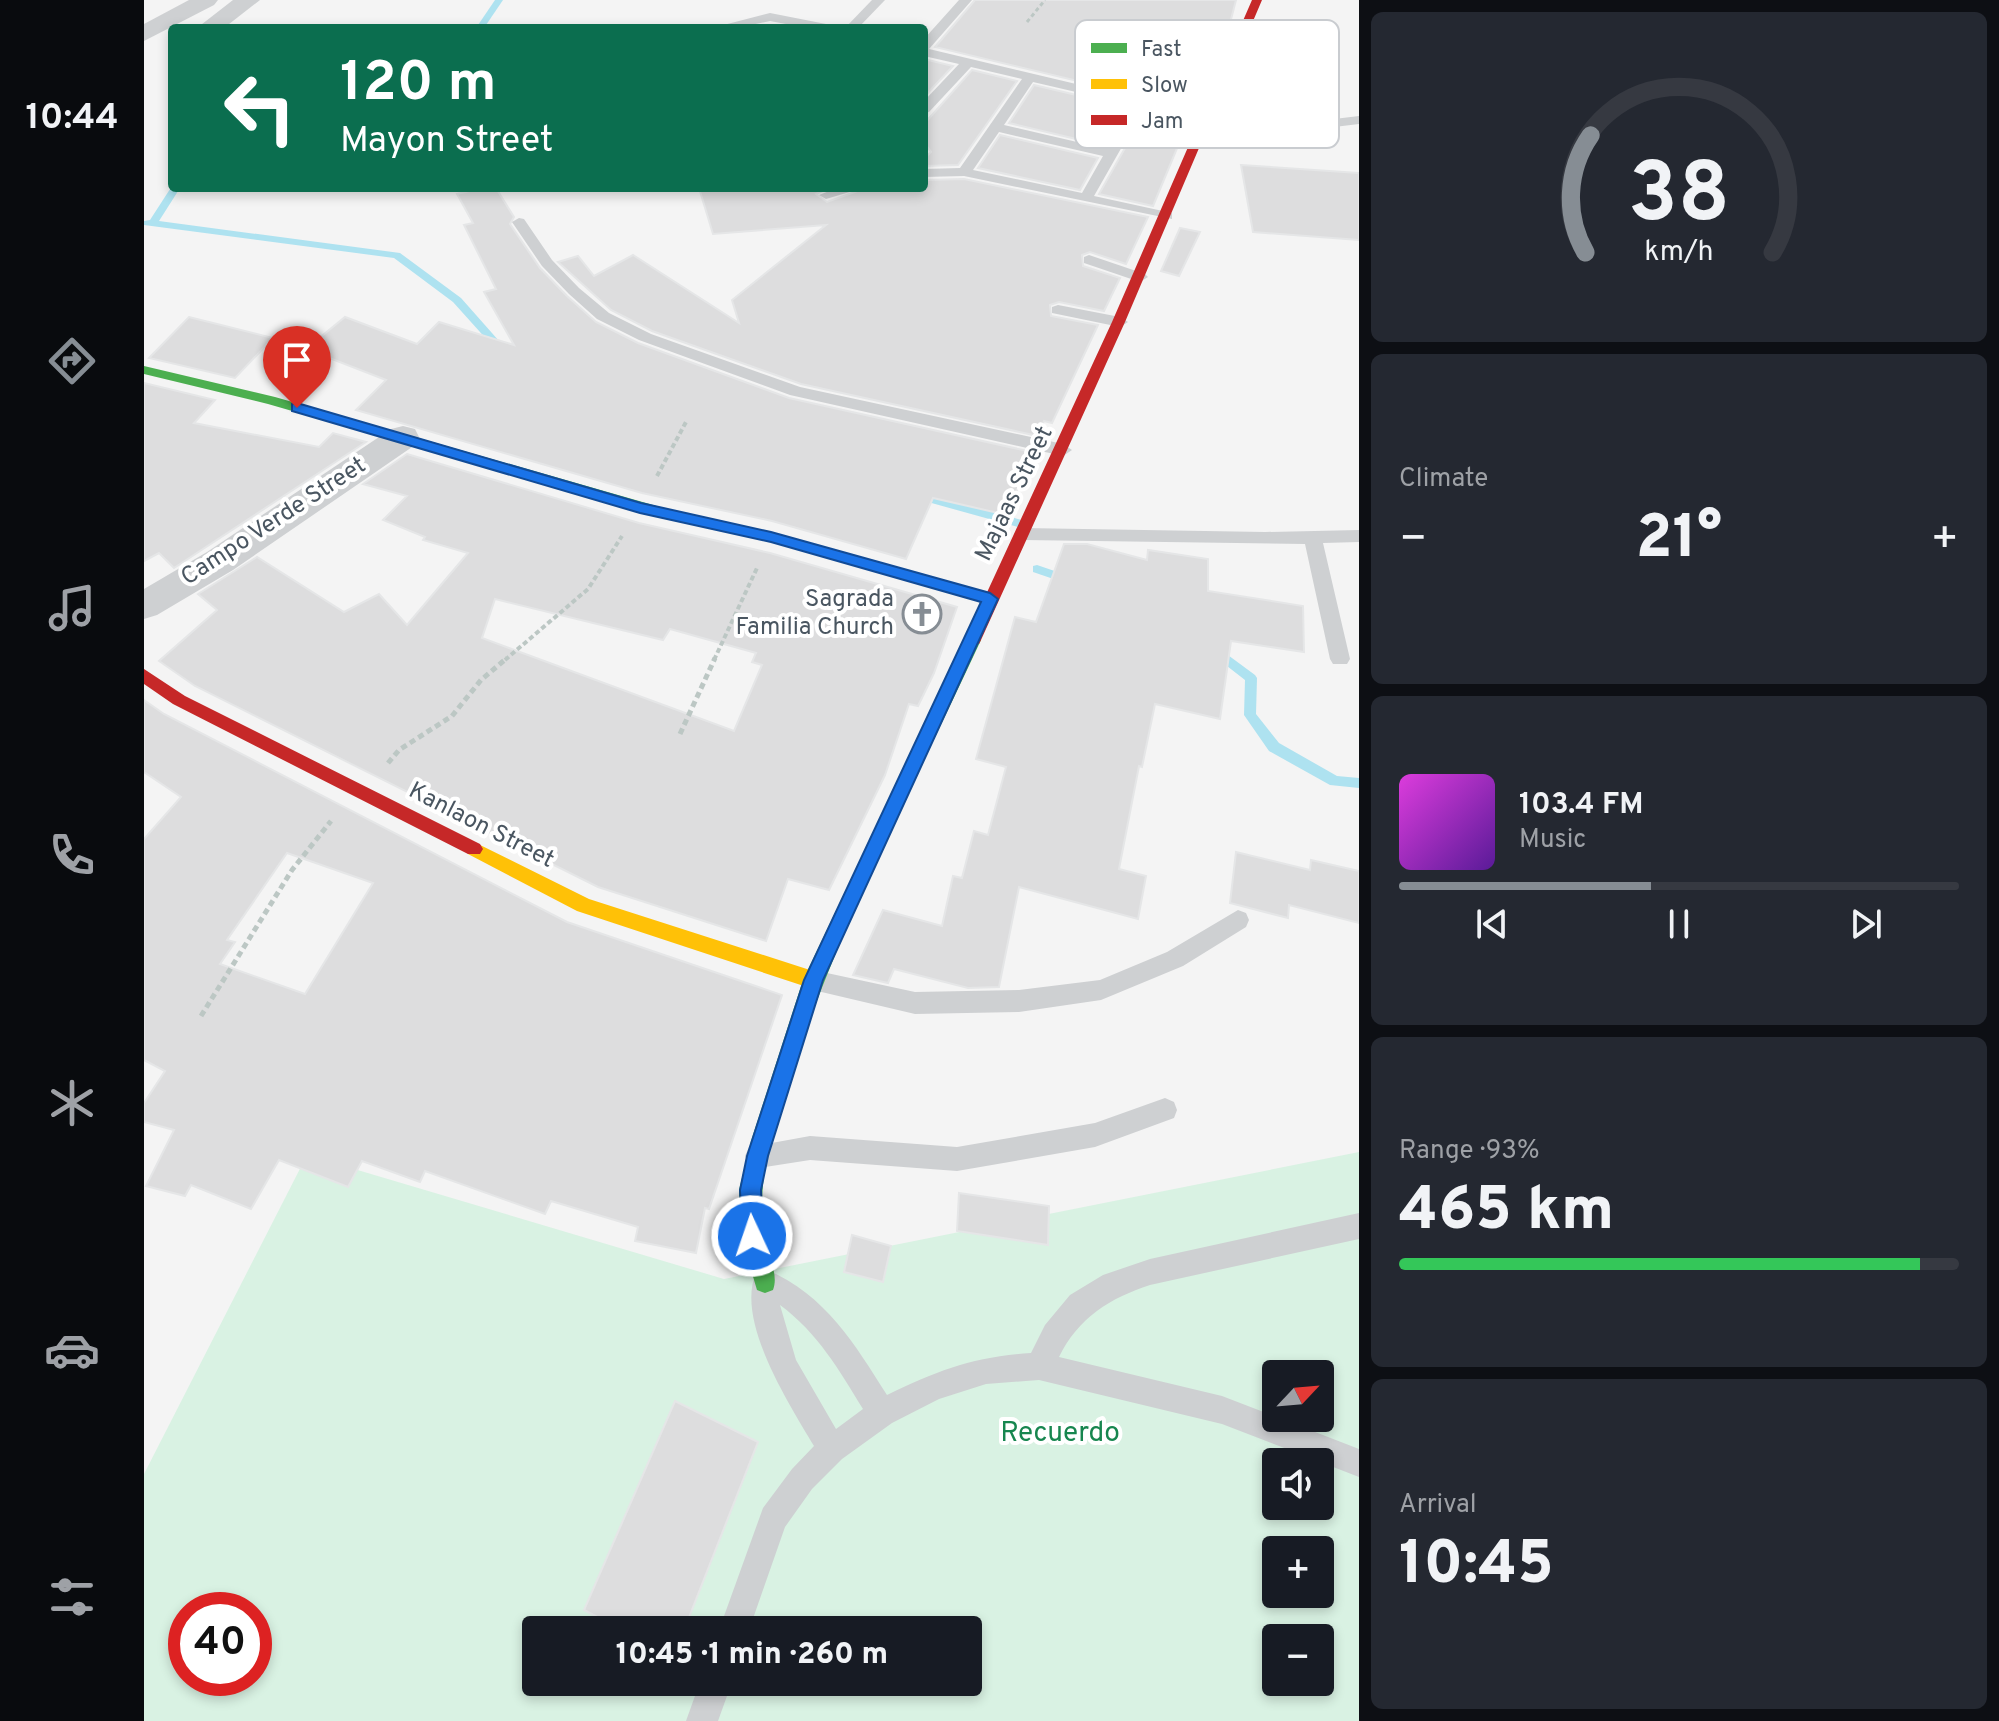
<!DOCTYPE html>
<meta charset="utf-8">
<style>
:root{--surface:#171b24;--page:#242831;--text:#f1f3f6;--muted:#9ea1a6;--line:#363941;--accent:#868d94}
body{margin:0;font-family:Overpass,sans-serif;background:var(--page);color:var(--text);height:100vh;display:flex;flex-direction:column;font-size:30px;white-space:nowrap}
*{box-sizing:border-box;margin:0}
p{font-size:26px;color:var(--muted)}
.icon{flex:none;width:44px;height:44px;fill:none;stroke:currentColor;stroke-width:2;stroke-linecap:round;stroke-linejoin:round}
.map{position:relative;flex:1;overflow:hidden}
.drawer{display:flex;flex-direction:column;gap:12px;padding:12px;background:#0d0f14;width:640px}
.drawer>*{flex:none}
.guide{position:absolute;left:24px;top:24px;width:760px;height:168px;border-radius:8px;box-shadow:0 4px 12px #0003;background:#0b6e4f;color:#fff;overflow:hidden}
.needle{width:52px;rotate:64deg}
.tools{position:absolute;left:1118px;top:1360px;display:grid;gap:16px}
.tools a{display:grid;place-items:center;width:72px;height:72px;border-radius:8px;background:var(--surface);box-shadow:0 4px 12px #0003;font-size:40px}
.speed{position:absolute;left:24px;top:1592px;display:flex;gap:16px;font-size:40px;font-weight:700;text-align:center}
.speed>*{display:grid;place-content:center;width:104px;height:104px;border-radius:50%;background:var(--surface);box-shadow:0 4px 12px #0003;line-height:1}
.speed .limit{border:12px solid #d22;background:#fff;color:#111}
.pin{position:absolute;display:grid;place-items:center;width:68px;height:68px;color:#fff;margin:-82px -34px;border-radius:50% 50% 50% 0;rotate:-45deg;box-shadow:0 0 8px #0007}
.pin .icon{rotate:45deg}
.me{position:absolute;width:88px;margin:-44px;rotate:357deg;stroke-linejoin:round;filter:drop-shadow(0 0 6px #0008)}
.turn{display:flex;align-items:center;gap:28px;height:168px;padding:0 40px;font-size:36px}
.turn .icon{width:104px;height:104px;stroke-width:2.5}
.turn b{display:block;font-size:56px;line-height:68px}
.big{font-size:60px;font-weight:800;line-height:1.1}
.drawer .card{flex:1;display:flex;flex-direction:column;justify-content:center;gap:12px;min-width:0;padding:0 28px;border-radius:12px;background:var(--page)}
.drawer .dial{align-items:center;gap:0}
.dial svg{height:208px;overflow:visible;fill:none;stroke:var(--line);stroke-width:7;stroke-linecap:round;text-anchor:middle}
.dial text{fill:var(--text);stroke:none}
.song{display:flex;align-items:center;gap:24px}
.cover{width:96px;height:96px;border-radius:12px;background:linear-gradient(135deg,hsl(300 70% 55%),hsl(270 70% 35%))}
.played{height:8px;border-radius:4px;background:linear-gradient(90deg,var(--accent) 45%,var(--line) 45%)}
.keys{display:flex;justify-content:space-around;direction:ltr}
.heat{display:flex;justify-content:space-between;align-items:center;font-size:44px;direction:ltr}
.charge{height:12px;border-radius:6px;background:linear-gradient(90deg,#34c759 93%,var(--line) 0)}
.trip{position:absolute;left:378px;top:1616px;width:460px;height:80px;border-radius:8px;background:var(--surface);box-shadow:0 4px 12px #0003;font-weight:800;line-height:80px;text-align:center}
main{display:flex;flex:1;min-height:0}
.tabs{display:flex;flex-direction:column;width:144px;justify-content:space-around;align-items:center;background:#090b0e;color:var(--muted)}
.tabs .icon{width:56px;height:56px}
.tabs .selected{color:var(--accent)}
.tabs b{font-size:36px;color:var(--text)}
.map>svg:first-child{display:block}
</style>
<main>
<nav class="tabs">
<b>10:44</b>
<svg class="icon selected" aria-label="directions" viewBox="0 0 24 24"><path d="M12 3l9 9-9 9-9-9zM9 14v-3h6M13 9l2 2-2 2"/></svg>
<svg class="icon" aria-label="music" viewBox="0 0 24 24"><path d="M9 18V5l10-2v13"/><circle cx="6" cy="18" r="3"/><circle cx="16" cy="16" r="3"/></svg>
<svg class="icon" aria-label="phone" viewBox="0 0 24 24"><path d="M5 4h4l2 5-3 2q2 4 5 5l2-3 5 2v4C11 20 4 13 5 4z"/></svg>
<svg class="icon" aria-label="climate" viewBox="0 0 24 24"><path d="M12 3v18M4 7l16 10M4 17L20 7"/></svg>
<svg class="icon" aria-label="car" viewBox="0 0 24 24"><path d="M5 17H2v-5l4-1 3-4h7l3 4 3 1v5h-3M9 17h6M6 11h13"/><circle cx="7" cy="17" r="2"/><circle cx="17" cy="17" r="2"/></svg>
<svg class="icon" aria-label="filters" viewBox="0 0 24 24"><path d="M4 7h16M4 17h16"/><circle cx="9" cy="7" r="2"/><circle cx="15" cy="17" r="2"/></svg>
</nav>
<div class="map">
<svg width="1215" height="1721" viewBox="0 0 1215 1721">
<rect width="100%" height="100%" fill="#f4f4f4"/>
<!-- green -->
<path fill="#d9f2e3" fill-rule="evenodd" d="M1215 1152V1721H0V1474L163 1155 580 1279ZM1132 1374H1176V1418H1132ZM1132 1462H1176V1506H1132ZM1132 1550H1176V1594H1132ZM42 1610H110V1678H42ZM392 1630H824V1682H392ZM1132 1638H1176V1682H1132Z"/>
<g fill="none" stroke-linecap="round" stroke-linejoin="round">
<!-- stream -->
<g fill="#aee2f0" fill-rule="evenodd">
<polygon points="351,0 359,0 340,28 332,28"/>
<polygon points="28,186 28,188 36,188 15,221 256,253 317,298 363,350 358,353 354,352 309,302 250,258 0,225 0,221 6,220"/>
<polygon points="770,490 885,522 887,525 881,529 766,497 766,491"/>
<polygon points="893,565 931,578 933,581 927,585 889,572 889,566"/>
<polygon points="1069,644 1111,675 1113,678 1112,714 1135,743 1193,776 1215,778 1215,788 1186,785 1125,751 1100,715 1101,680 1065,652 1063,649"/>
</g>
</g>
<!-- building -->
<g fill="#ddddde" stroke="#e5e6e7" stroke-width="2" fill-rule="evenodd">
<polygon points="831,0 1092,0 1083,35 1051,109 791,47"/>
<polygon points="780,59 809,66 780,97"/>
<polygon points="828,70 873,81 814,165 780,166 780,159 787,152 780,142 780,124"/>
<polygon points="890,85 983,107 962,146 865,123"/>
<polygon points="1002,111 1044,122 1009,206 955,194"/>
<polygon points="856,135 954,158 936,190 834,168"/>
<polygon points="1097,165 1215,173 1215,240 1109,232"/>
<polygon points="820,179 1004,217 982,264 946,252 938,255 939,266 976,278 960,311 915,302 906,305 907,316 954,325 908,423 900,421 894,436 657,384 508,331 467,310 414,262 434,256 450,276 489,255 595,323 588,300 682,225 569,234 555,188 685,188 672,194 683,202 722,188 780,188 780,180"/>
<polygon points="338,188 352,188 370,217 366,224 396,268 423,296 452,322 494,343 645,398 888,452 863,515 789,498 762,559 628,521 498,493 212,410 242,380 162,349 201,317 273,344 295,322 370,345 340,292 352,289 320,225 329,223 313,194"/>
<polygon points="1036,228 1056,232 1035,276 1017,271"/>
<polygon points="45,317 129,338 91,378 5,358"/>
<polygon points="0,383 71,400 50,423 175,447 189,433 222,442 30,568 15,553 0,561"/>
<path d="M263 454 495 523 626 553 813 607 790 673 774 706 765 704 741 775 685 890 644 879 622 941 454 887 51 686 15 661 73 610 54 594 113 557 200 612 235 594 263 625 324 553 279 540 281 537 239 520 263 496 219 484ZM351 599 519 640 526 629 612 653 608 662 618 665 590 731 338 638Z"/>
<polygon points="920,544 943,544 1003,560 1004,550 1064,559 1064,591 1159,606 1160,652 1087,641 1076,719 1011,704 998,767 995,766 975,869 1002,876 994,919 875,887 855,987 824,988 750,969 744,983 709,975 739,910 798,926 809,876 818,878 830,831 844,835 862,767 832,759 871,617 892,622"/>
<path d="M0 700 20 714 423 922 638 995 565 1209 561 1208 552 1253 491 1241 494 1227 407 1201 401 1214 281 1171 276 1182 218 1161 204 1187 135 1160 107 1209 47 1185 41 1196 2 1186 30 1130 0 1122V1103L21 1071 0 1060V839L37 797 0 772ZM143 853 229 883 161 994 76 964 91 942 83 940Z"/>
<polygon points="1092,852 1166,870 1167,860 1215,871 1215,923 1145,905 1144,918 1086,903"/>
<polygon points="815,1193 905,1206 904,1245 813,1231"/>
<polygon points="708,1235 747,1246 739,1282 700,1272"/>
<polygon points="531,1401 614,1442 540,1630 478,1630 440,1610"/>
</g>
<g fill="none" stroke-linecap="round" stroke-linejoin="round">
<!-- path-far2 -->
<polyline stroke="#bcc7c4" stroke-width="3" stroke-dasharray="4 3" stroke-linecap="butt" points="883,22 901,0"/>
<!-- path-far1 -->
<g stroke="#bcc7c4" stroke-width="4" stroke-dasharray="5 3" stroke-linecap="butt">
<polyline points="513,476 542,422"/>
<polyline points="361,660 444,589 478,536"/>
<polyline points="570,660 613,568"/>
</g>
<!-- path -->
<g stroke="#bcc7c4" stroke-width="5" stroke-dasharray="6 4" stroke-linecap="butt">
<polyline points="536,734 571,658"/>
<polyline points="244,763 255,750 308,716 337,680 363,658"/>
<polyline points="57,1016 148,870 187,821"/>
</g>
<!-- lane -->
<g fill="#ced0d2" fill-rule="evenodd">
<polygon points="728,0 741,0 714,28 701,28"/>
<path d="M815 0H828L785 49 1067 116V122L1062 123 1000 108 950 196 1028 213V219L820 176 780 177V169L816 168 878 79 827 67 785 112 780 113V101L815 64 780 56V39ZM889 82 988 105 963 149 860 125ZM855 132 959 156 938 193 829 170Z"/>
<polygon points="626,13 682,24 688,28 663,28 626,21 592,28 568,28"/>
<polygon points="1067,106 1157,123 1215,116 1215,124 1157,131 1062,113 1060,110"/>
<polygon points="693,188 719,188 682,199 675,195"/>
<polygon points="375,218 380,219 408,260 435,288 465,313 507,334 656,387 919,444 928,450 919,456 646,395 495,340 453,319 425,294 398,266 368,222"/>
<polygon points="945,255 1001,274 1004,277 996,282 940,263 940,257"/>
<polygon points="914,305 976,317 984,322 976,327 908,313 908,307"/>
<polygon points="879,528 1121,532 1215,530 1215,542 1179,543 1206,659 1203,664 1189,664 1186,659 1161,544 879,540 870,534"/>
<polygon points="1094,910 1102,913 1105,920 1102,927 1039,966 957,1000 875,1012 771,1014 669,990 661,987 657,980 661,973 669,970 771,992 875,990 956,980 1023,952"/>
<polygon points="1021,1098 1030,1102 1033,1110 1030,1118 951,1147 813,1171 666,1160 614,1168 605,1165 601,1156 605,1147 666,1136 813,1147 951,1123"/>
<path d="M1215 1213V1239L1006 1285C966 1298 934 1318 915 1357L1078 1396 1215 1449V1477L1078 1424 895 1380 842 1384 795 1399 748 1423 698 1459 668 1489 641 1527 605 1630H575L619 1508 648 1469 670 1446C646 1405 591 1321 612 1273L621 1269C681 1294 710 1343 743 1395 795 1370 829 1357 887 1353L901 1325 926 1295 959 1275 1006 1259ZM636 1305C674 1333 695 1370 719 1409L692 1429 652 1360Z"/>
<polygon points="556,1682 588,1682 574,1721 542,1721"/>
</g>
<!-- street -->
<g fill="#ced0d2" fill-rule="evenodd">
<polygon points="45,0 74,0 70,5 0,41 0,24"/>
<polygon points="89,0 116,0 80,28 53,28"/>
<polygon points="259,426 271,429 275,437 271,445 89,570 13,615 0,619 0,589 63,552 247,429"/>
</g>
<!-- fast -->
<g fill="#4caf50" fill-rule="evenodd">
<polygon points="0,366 131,397 523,509 525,513 518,518 124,404 0,374"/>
<path d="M829 634 837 640C761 804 673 966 627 1142 619 1173 616 1200 619 1232 620 1250 636 1272 629 1290L621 1293 613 1290 597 1236 595 1190 607 1141 659 980 821 640Z"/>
</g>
<!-- slow -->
<g fill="#ffc107" fill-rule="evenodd">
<polygon points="518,508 627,532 846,593 854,599 846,605 627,542 513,517 511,513"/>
<polygon points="330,842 445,899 669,971 676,974 679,980 676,986 669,989 433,911 324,854 321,849 324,844"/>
</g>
<!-- jam -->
<g fill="#c62828" fill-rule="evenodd">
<polygon points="1108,0 1118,0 981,322 837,640 835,644 823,644 821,640 968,322"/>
<polygon points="0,669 41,696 336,844 339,849 336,854 324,854 29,704 0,684"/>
</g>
</g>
<!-- route -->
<polygon fill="#1a73e8" stroke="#114b97" stroke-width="2" points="153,403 497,503 627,532 846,593 854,599 679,980 624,1156 617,1190 619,1236 616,1244 608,1247 601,1244 598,1236 596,1190 603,1156 660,980 837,602 627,542 496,513 148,411 148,404"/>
<!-- icons -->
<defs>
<g id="church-ring" transform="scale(2)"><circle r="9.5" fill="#fff" stroke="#868d94" stroke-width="1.5"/><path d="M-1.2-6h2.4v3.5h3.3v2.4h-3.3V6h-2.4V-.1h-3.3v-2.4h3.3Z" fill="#868d94"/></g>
</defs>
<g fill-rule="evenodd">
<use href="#church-ring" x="778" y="614"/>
</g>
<g text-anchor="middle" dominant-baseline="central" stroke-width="8" stroke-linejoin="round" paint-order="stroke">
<!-- street labels -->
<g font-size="24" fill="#4a5661" stroke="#fff">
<text transform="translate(871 494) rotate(-64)">Majaas Street</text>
<text transform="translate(130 522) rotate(-33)">Campo Verde Street</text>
<text transform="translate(337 826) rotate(27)">Kanlaon Street</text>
</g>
<!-- poi labels -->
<g font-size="24" fill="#4a5661" stroke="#fff" text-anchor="end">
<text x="750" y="600">Sagrada<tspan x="750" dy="28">Familia Church</tspan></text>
</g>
<!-- near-park labels -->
<g font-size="28" fill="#17864f" stroke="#fff">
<text x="916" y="1434">Recuerdo</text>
</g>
</g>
<!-- legend -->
<rect x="931" y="20" width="264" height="128" rx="12" fill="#fff" stroke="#c9ccd0" stroke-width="2"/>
<rect x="947" y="43" width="36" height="10" fill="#4caf50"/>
<rect x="947" y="79" width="36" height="10" fill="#ffc107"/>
<rect x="947" y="115" width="36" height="10" fill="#c62828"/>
<g font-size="22" fill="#4a5661">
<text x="997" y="56">Fast</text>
<text x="997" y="92">Slow</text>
<text x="997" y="128">Jam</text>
</g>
</svg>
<div class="tools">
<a><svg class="needle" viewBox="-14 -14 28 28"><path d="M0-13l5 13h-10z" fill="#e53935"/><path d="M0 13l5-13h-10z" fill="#9ea1a6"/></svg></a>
<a><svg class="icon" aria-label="sound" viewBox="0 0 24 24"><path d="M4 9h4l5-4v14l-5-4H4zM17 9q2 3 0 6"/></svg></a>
<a>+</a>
<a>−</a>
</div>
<div class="speed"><div class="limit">40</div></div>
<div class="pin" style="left:153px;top:408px;background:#d93025"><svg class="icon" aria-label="arrive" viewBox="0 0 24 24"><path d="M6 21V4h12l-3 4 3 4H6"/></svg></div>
<svg class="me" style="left:608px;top:1236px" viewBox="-20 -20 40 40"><circle r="17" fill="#1a73e8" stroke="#fff" stroke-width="3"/><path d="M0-11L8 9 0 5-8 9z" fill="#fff"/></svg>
<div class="trip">10:45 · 1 min · 260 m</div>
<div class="guide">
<div class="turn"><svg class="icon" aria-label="left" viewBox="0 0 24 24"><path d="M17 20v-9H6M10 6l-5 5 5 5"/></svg><div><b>120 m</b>Mayon Street</div></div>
</div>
</div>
<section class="drawer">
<div class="card dial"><svg viewBox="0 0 100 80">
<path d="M14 69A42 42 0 1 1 86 69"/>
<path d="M14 69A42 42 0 0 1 16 24" stroke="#868d94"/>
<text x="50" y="56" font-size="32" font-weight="700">38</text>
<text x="50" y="72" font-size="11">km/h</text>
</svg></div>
<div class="card"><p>Climate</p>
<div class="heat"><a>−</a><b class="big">21°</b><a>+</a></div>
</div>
<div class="card">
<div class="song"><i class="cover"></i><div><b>103.4 FM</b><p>Music</p></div></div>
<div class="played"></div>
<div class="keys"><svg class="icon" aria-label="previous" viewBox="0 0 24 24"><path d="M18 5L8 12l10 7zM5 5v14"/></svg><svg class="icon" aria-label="pause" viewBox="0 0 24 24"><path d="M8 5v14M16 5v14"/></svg><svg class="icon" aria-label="next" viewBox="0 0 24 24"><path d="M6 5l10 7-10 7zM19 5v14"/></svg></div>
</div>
<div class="card"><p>Range · 93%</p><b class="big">465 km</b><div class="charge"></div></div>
<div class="card"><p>Arrival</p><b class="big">10:45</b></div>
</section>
</main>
